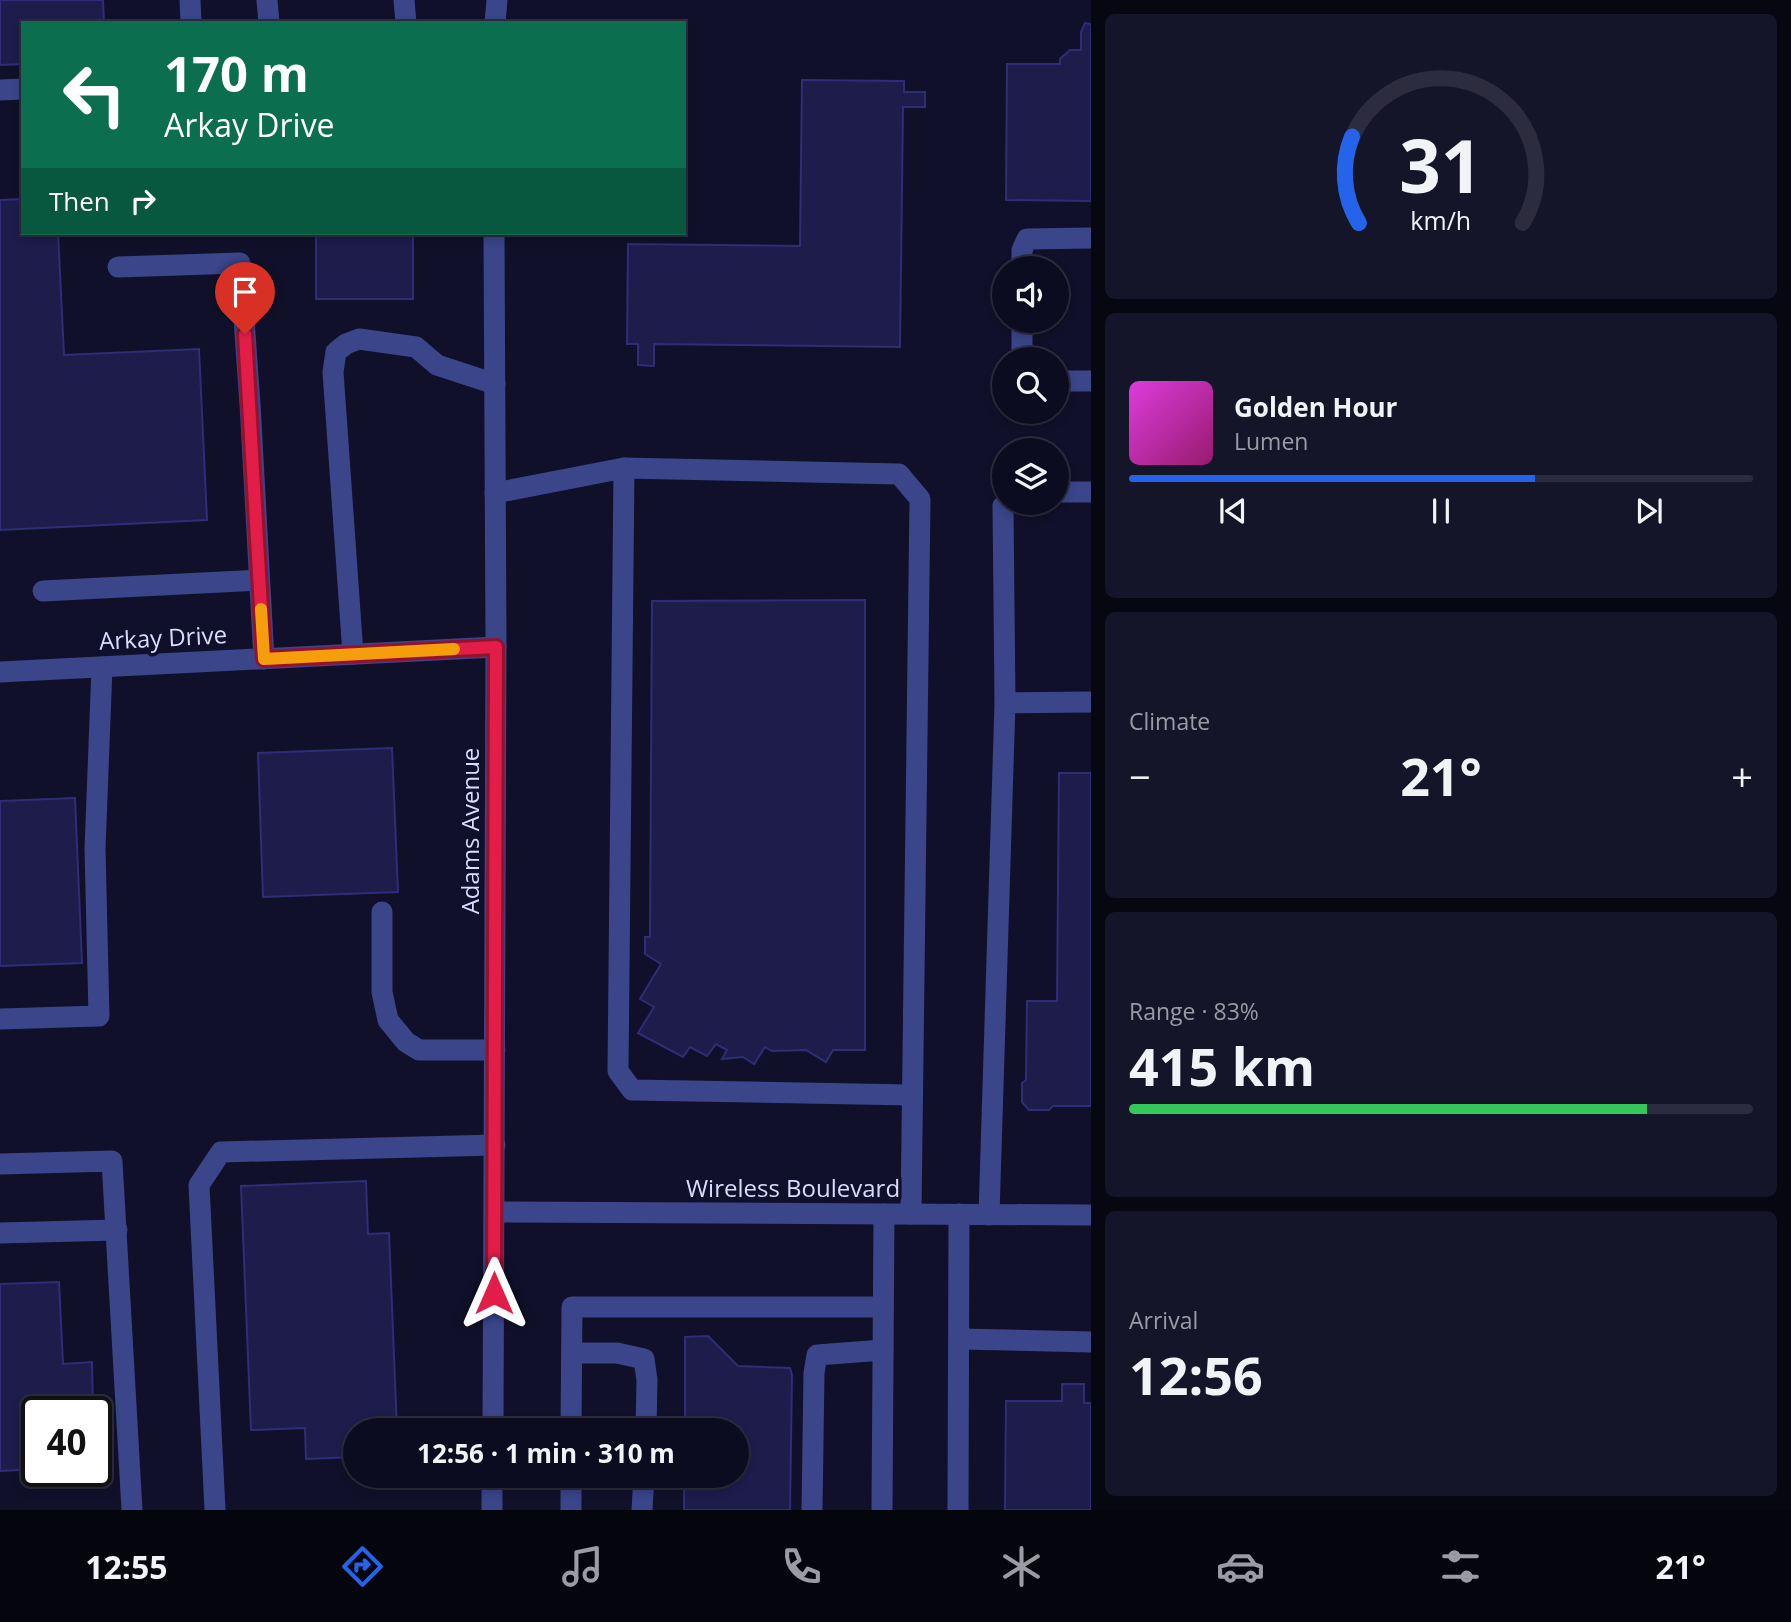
<!DOCTYPE html>
<meta charset="utf-8">
<style>
:root{--surface:#0c0c20;--page:#151529;--text:#f1f3f6;--muted:#9a9ba5;--line:#2c2c3e;--accent:#2563eb}
body{margin:0;font-family:"Open Sans",sans-serif;background:var(--page);color:var(--text);height:100vh;display:flex;flex-direction:column;font-size:26px;white-space:nowrap}
*{box-sizing:border-box;margin:0}
p{font-size:23px;color:var(--muted)}
.icon{flex:none;width:38px;height:38px;fill:none;stroke:currentColor;stroke-width:2;stroke-linecap:round;stroke-linejoin:round}
.map{position:relative;flex:1;overflow:hidden}
.sheet{display:flex;flex-direction:column;gap:14px;padding:14px;background:#070712;width:700px}
.sheet>*{flex:none}
.hud{position:absolute;left:21px;top:21px;width:665px;height:214px;border-radius:0px;box-shadow:0 4px 10px #0003,0 0 0 2px var(--line);background:#0b6e4f;color:#fff;overflow:hidden}
.buttons{position:absolute;left:992px;top:256px;display:grid;gap:14px}
.buttons a{display:grid;place-items:center;width:77px;height:77px;border-radius:50%;background:var(--surface);box-shadow:0 4px 10px #0003,0 0 0 2px var(--line);font-size:35px}
.speed{position:absolute;left:21px;top:1396px;display:flex;gap:14px;font-size:35px;font-weight:700;text-align:center}
.speed>*{display:grid;place-content:center;width:91px;height:91px;border-radius:50%;background:var(--surface);box-shadow:0 4px 10px #0003,0 0 0 2px var(--line);line-height:1}
.speed .limit{border:4px solid #111;border-radius:10px;background:#fff;color:#111}
.pin{position:absolute;display:grid;place-items:center;width:60px;height:60px;color:#fff;margin:-72px -30px;border-radius:50% 50% 50% 0;rotate:-45deg;box-shadow:0 0 7px #0007}
.pin .icon{rotate:45deg}
.me{position:absolute;width:77px;margin:-38px;rotate:0deg;stroke-linejoin:round;filter:drop-shadow(0 0 5px #0008)}
.turn{display:flex;align-items:center;gap:24px;height:147px;padding:0 28px;font-size:32px}
.turn .icon{width:91px;height:91px;stroke-width:2.5}
.turn b{display:block;font-size:49px;line-height:60px}
.then{display:flex;align-items:center;height:66px;padding:0 28px;background:#0003;gap:14px;font-size:26px}
.big{font-size:52px;font-weight:700;line-height:1.1}
.sheet .tile{flex:1;display:flex;flex-direction:column;justify-content:center;gap:10px;min-width:0;padding:0 24px;border-radius:10px;background:var(--page)}
.sheet .dial{align-items:center;gap:0}
.dial svg{height:182px;overflow:visible;fill:none;stroke:var(--line);stroke-width:7;stroke-linecap:round;text-anchor:middle}
.dial text{fill:var(--text);stroke:none}
.song{display:flex;align-items:center;gap:21px}
.cover{width:84px;height:84px;border-radius:10px;background:linear-gradient(135deg,hsl(300 70% 55%),hsl(320 70% 35%))}
.played{height:7px;border-radius:4px;background:linear-gradient(90deg,var(--accent) 65%,var(--line) 65%)}
.keys{display:flex;justify-content:space-around;direction:ltr}
.heat{display:flex;justify-content:space-between;align-items:center;font-size:38px;direction:ltr}
.charge{height:10px;border-radius:5px;background:linear-gradient(90deg,#34c759 83%,var(--line) 0)}
.trip{position:absolute;left:343px;top:1418px;width:406px;height:70px;border-radius:35px;background:var(--surface);box-shadow:0 4px 10px #0003,0 0 0 2px var(--line);font-weight:700;line-height:70px;text-align:center}
.menu{display:flex;height:112px;justify-content:space-around;align-items:center;background:#05050d;color:var(--muted)}
.menu .icon{width:49px;height:49px}
.menu .current{color:var(--accent)}
.menu b{font-size:32px;color:var(--text)}
main{display:flex;flex:1;min-height:0}
.map>svg:first-child{display:block}
</style>
<main>
<div class="map">
<svg width="1091" height="1510" viewBox="0 0 1091 1510">
<rect width="100%" height="100%" fill="#10102a"/>
<!-- building -->
<g fill="#1d1c4b" stroke="#2f2d78" stroke-width="2">
<polygon points="0,0 103,0 104,23 23,23 23,64 0,65"/>
<polygon points="1085,23 1091,24 1091,201 1006,200 1007,64 1060,64 1060,59 1070,50 1081,50 1081,32"/>
<polygon points="802,80 904,81 904,92 925,92 925,107 903,107 900,347 654,344 654,366 638,365 638,344 627,344 628,244 800,246"/>
<polygon points="23,199 23,233 58,233 64,355 199,349 207,520 0,530 0,200"/>
<rect x="316" y="233" width="97" height="66"/>
<polygon points="865,600 865,1050 833,1050 826,1062 806,1050 772,1051 765,1047 754,1064 743,1057 722,1059 727,1050 716,1044 707,1056 690,1047 683,1057 638,1033 654,1007 640,999 661,964 645,954 645,937 650,937 652,601"/>
<polygon points="392,748 398,892 263,897 258,753"/>
<polygon points="1059,773 1091,773 1091,1106 1053,1106 1049,1110 1029,1110 1022,1102 1022,1083 1026,1080 1027,1001 1057,1001"/>
<polygon points="75,798 82,963 0,966 0,801"/>
<polygon points="366,1181 368,1234 389,1233 397,1430 355,1430 355,1457 306,1459 305,1428 251,1430 241,1186"/>
<polygon points="59,1282 63,1364 92,1362 93,1412 37,1412 37,1469 0,1471 0,1284"/>
<polygon points="708,1336 738,1366 790,1368 792,1375 790,1510 684,1510 684,1475 737,1475 737,1430 685,1430 685,1337"/>
<polygon points="1062,1384 1084,1384 1084,1403 1091,1403 1091,1510 1005,1510 1006,1401 1062,1401"/>
</g>
<g fill="none" stroke-linecap="round" stroke-linejoin="round">
<!-- minor -->
<g stroke="#3a458a" stroke-width="21">
<polyline points="190,0 191,23"/>
<polyline points="267,0 269,23"/>
<polyline points="404,0 406,23"/>
<polyline points="495,23 497,0"/>
<polyline points="0,90 23,89"/>
<polyline points="118,267 240,263 250,404 264,659"/>
<polyline points="1022,268 1022,250 1027,239 1091,238"/>
<polyline points="1022,320 1022,359"/>
<polyline points="1057,381 1091,381"/>
<polyline points="624,468 618,1071 632,1090 912,1095"/>
<polyline points="1057,492 1091,492"/>
<polyline points="495,493 624,468 899,474 920,499 911,1214"/>
<polyline points="43,591 259,580"/>
<polyline points="353,654 333,372 336,352 346,344 359,339 416,347 437,365 495,384"/>
<polyline points="0,672 496,647"/>
<polyline points="1005,703 1003,506 1008,502"/>
<polyline points="382,912 382,992 388,1020 406,1042 419,1050 495,1050"/>
<polyline points="0,1019 99,1016 95,849 102,667"/>
<polyline points="0,1164 112,1161 132,1510"/>
<polyline points="495,1212 1091,1215"/>
<polyline points="989,1215 1005,703 1091,702"/>
<polyline points="0,1233 117,1230"/>
<polyline points="960,1339 1091,1342"/>
<polyline points="572,1353 617,1353 644,1359 647,1380 646,1430"/>
<polyline points="493,1430 496,647 494,233"/>
<polyline points="571,1430 572,1307 883,1307"/>
<polyline points="215,1510 199,1185 221,1152 495,1145"/>
<polyline points="492,1510 492,1475"/>
<polyline points="571,1510 571,1475"/>
<polyline points="642,1510 644,1475"/>
<polyline points="812,1510 814,1373 817,1355 883,1350"/>
<polyline points="882,1510 884,1214"/>
<polyline points="958,1510 959,1214"/>
</g>
</g>
<g fill="none" stroke-linecap="round" stroke-linejoin="round">
<!-- route casing -->
<g stroke="#92132f" stroke-width="18">
<polyline id="route" points="245,334 264,659 496,647 494,1293"/>
</g>
<!-- route -->
<use href="#route" stroke="#e11d48" stroke-width="12"/>
<!-- slow -->
<polyline stroke="#f59e0b" stroke-width="12" points="261,609 264,659 454,649"/>
</g>
<g text-anchor="middle" dominant-baseline="central" stroke-width="7" stroke-linejoin="round" paint-order="stroke">
<!-- street labels -->
<g font-size="24" fill="#d9dbff" stroke="#10102a">
<text transform="translate(163 637) rotate(-3)">Arkay Drive</text>
<text transform="translate(469 831) rotate(-90)">Adams Avenue</text>
<text x="793" y="1187">Wireless Boulevard</text>
</g>
</g>
</svg>
<div class="buttons">
<a><svg class="icon" aria-label="sound" viewBox="0 0 24 24"><path d="M4 9h4l5-4v14l-5-4H4zM17 9q2 3 0 6"/></svg></a>
<a><svg class="icon" aria-label="search" viewBox="0 0 24 24"><circle cx="10" cy="10" r="6"/><path d="M15 15l6 6"/></svg></a>
<a><svg class="icon" aria-label="layers" viewBox="0 0 24 24"><path d="M12 4l9 5-9 5-9-5zM3 14l9 5 9-5"/></svg></a>
</div>
<div class="speed"><div class="limit">40</div></div>
<div class="pin" style="left:245px;top:334px;background:#d93025"><svg class="icon" aria-label="arrive" viewBox="0 0 24 24"><path d="M6 21V4h12l-3 4 3 4H6"/></svg></div>
<svg class="me" style="left:494px;top:1293px" viewBox="-20 -20 40 40"><path d="M0-17L14 15 0 8-14 15z" fill="#e11d48" stroke="#fff" stroke-width="4"/></svg>
<div class="trip">12:56 · 1 min · 310 m</div>
<div class="hud">
<div class="turn"><svg class="icon" aria-label="left" viewBox="0 0 24 24"><path d="M17 20v-9H6M10 6l-5 5 5 5"/></svg><div><b>170 m</b>Arkay Drive</div></div>
<div class="then">Then<svg class="icon" aria-label="right" viewBox="0 0 24 24"><path d="M7 20v-9h11M14 6l5 5-5 5"/></svg></div>
</div>
</div>
<section class="sheet">
<div class="tile dial"><svg viewBox="0 0 100 80">
<path d="M14 69A42 42 0 1 1 86 69"/>
<path d="M14 69A42 42 0 0 1 11 31" stroke="#2563eb"/>
<text x="50" y="56" font-size="32" font-weight="700">31</text>
<text x="50" y="72" font-size="11">km/h</text>
</svg></div>
<div class="tile">
<div class="song"><i class="cover"></i><div><b>Golden Hour</b><p>Lumen</p></div></div>
<div class="played"></div>
<div class="keys"><svg class="icon" aria-label="previous" viewBox="0 0 24 24"><path d="M18 5L8 12l10 7zM5 5v14"/></svg><svg class="icon" aria-label="pause" viewBox="0 0 24 24"><path d="M8 5v14M16 5v14"/></svg><svg class="icon" aria-label="next" viewBox="0 0 24 24"><path d="M6 5l10 7-10 7zM19 5v14"/></svg></div>
</div>
<div class="tile"><p>Climate</p>
<div class="heat"><a>−</a><b class="big">21°</b><a>+</a></div>
</div>
<div class="tile"><p>Range · 83%</p><b class="big">415 km</b><div class="charge"></div></div>
<div class="tile"><p>Arrival</p><b class="big">12:56</b></div>
</section>
</main>
<nav class="menu">
<b>12:55</b>
<svg class="icon current" aria-label="directions" viewBox="0 0 24 24"><path d="M12 3l9 9-9 9-9-9zM9 14v-3h6M13 9l2 2-2 2"/></svg>
<svg class="icon" aria-label="music" viewBox="0 0 24 24"><path d="M9 18V5l10-2v13"/><circle cx="6" cy="18" r="3"/><circle cx="16" cy="16" r="3"/></svg>
<svg class="icon" aria-label="phone" viewBox="0 0 24 24"><path d="M5 4h4l2 5-3 2q2 4 5 5l2-3 5 2v4C11 20 4 13 5 4z"/></svg>
<svg class="icon" aria-label="climate" viewBox="0 0 24 24"><path d="M12 3v18M4 7l16 10M4 17L20 7"/></svg>
<svg class="icon" aria-label="car" viewBox="0 0 24 24"><path d="M5 17H2v-5l4-1 3-4h7l3 4 3 1v5h-3M9 17h6M6 11h13"/><circle cx="7" cy="17" r="2"/><circle cx="17" cy="17" r="2"/></svg>
<svg class="icon" aria-label="filters" viewBox="0 0 24 24"><path d="M4 7h16M4 17h16"/><circle cx="9" cy="7" r="2"/><circle cx="15" cy="17" r="2"/></svg>
<b>21°</b>
</nav>
